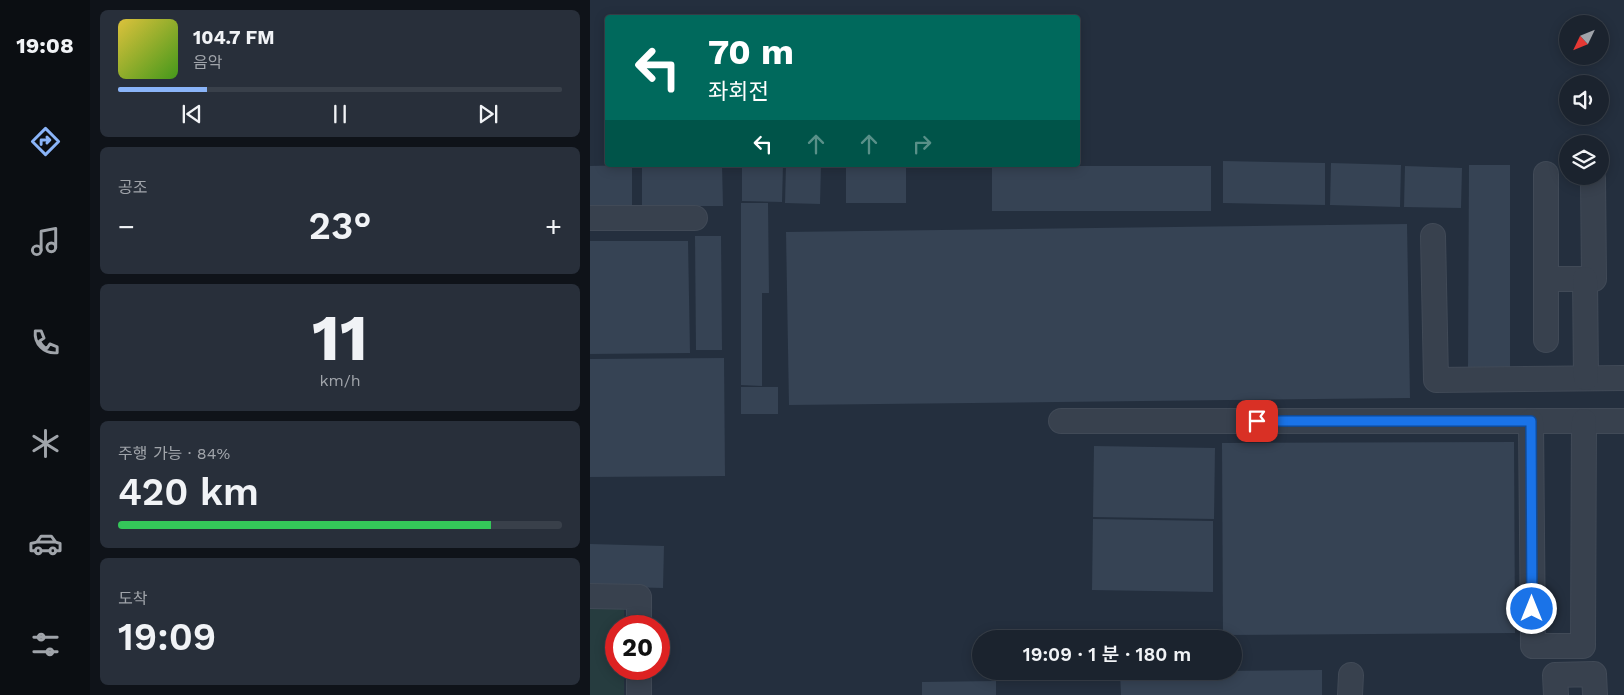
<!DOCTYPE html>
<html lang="ko">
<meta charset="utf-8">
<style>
:root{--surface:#1b232e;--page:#282f3a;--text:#f1f3f6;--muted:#a0a4aa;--line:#39404a;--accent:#8ab4f8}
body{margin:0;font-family:"Work Sans","Noto Sans KR",sans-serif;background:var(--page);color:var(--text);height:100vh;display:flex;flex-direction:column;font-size:19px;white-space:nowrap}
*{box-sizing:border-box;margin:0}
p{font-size:16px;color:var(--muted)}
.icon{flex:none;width:28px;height:28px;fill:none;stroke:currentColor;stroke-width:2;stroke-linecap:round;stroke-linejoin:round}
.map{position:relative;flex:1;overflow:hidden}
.drawer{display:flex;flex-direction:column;gap:10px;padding:10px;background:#0f1319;width:500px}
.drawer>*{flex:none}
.guide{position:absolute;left:15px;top:15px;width:475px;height:152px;border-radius:5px;box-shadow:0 2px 12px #0003,0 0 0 1px var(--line);background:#00695c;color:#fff;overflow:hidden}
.needle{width:32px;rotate:227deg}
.tools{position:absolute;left:969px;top:15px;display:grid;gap:10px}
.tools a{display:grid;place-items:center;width:50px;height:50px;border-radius:50%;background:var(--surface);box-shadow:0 2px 12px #0003,0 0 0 1px var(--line);font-size:25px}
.speed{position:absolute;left:15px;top:615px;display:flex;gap:10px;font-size:25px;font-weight:700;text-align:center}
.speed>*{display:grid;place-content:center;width:65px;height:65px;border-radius:50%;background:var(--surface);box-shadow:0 2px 12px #0003,0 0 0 1px var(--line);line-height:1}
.speed .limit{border:8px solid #d22;background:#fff;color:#111}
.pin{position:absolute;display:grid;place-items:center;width:42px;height:42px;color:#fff;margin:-21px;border-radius:10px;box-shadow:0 2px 8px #0006}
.me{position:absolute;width:55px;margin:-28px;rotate:0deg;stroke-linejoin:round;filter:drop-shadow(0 0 4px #0008)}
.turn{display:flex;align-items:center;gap:18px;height:105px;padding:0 20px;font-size:22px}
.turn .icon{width:65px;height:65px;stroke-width:2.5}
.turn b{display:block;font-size:35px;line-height:42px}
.lanes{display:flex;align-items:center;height:48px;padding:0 20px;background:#0003;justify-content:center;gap:25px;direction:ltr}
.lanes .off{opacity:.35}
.big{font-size:38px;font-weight:600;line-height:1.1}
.drawer .card{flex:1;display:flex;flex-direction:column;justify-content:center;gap:8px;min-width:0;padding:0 18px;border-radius:8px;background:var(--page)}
.drawer .dial{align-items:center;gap:0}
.dial b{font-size:65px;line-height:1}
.song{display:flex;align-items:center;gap:15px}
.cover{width:60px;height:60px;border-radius:8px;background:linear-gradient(135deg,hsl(50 70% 55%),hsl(100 70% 35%))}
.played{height:5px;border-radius:2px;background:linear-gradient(90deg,var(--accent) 20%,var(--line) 20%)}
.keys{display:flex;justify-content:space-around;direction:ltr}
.heat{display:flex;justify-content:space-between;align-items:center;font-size:28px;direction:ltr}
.charge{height:8px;border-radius:4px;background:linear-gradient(90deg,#34c759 84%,var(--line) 0)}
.trip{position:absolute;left:382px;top:630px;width:270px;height:50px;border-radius:25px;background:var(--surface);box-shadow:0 2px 12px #0003,0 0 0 1px var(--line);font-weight:600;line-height:50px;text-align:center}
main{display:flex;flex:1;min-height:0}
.tabs{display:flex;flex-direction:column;width:90px;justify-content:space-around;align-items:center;background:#0b0e12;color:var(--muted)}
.tabs .icon{width:35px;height:35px}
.tabs .current{color:var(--accent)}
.tabs b{font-size:22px;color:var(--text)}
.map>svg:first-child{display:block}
</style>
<main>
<nav class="tabs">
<b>19:08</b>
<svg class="icon current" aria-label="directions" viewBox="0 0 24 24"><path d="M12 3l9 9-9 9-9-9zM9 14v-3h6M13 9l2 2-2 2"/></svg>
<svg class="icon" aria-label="music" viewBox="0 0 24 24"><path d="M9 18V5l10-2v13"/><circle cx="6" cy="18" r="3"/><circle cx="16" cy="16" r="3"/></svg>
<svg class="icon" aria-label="phone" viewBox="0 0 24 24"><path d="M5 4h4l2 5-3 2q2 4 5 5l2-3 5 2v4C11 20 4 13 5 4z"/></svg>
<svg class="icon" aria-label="climate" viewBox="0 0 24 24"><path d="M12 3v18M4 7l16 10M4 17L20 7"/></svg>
<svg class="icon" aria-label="car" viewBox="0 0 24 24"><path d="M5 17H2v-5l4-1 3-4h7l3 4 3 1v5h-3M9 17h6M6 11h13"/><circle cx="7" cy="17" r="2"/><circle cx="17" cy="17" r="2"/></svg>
<svg class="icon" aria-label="filters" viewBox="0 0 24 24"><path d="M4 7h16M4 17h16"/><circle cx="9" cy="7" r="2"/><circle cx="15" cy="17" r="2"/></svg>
</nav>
<section class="drawer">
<div class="card">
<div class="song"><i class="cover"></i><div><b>104.7 FM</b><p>음악</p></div></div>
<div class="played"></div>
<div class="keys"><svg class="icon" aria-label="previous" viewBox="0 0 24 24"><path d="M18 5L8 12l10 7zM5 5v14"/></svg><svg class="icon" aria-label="pause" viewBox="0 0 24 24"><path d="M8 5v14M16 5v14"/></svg><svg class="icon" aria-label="next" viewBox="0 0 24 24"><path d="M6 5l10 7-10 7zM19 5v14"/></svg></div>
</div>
<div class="card"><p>공조</p>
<div class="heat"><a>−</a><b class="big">23°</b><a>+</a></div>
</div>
<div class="card dial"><b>11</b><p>km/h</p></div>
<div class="card"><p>주행 가능 · 84%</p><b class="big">420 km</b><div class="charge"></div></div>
<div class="card"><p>도착</p><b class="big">19:09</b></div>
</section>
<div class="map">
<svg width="1034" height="695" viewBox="0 0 1034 695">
<rect width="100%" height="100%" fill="#242f3e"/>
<!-- green -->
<polygon fill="#263c3f" points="0,608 34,608 34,626 26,626 26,669 34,669 34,695 0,695"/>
<!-- building -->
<g fill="#364354">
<polygon points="633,161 735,163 735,205 633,203"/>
<polygon points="741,163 811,165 810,207 740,205"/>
<polygon points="42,165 42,206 0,207 0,166"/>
<polygon points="52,165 132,165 133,206 52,206"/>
<polygon points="152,165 193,165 192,202 152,201"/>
<polygon points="196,165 231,165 230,204 195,203"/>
<rect x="256" y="165" width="60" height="38"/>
<polygon points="879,165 920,165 920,371 878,370"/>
<rect x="402" y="166" width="219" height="45"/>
<polygon points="815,166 872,168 871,208 814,207"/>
<polygon points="151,203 178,203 179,293 172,293 172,386 151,385"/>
<polygon points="817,224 820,398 199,405 196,232"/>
<polygon points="105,236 131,236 132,350 106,350"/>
<polygon points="0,241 98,241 100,353 0,354"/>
<polygon points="134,358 135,476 0,477 0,359"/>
<rect x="151" y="387" width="37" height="27"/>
<polygon points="924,442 925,633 633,635 632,443"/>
<polygon points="504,446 625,448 624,519 503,517"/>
<polygon points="503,519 623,521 623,592 502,590"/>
<polygon points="0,544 74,546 73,588 0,586"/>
<polygon points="732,670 732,695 531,695 530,672"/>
<polygon points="406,681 406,695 332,695 332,682"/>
</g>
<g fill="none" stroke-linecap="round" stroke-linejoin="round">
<!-- minor casing -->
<g stroke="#414a57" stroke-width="26">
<g id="minor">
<polyline points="0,218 105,218"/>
<polyline points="843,236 846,380 1034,378"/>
<polyline points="956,279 1004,279 1003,178"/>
<polyline points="995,279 996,378"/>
<polyline points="956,340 956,174"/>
<polyline points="471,421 1034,421"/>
<polyline points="941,421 943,646 993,646 994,421"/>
<polyline points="0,596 49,597 49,626"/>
<polyline points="49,669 49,695"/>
<polyline points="760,695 761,675"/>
<polyline points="966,695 965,675 1004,674 1005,695"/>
</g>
</g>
<!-- minor -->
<use href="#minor" stroke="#38414e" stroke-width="24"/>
</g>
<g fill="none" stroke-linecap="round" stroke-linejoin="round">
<!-- route casing -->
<g stroke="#114b97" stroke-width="12">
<polyline id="route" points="667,421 941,421 942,609"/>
</g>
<!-- route -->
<use href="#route" stroke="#1a73e8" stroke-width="9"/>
</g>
</svg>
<div class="tools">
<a><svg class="needle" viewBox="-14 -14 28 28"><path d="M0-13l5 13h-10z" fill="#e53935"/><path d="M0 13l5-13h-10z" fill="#a0a4aa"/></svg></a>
<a><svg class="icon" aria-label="sound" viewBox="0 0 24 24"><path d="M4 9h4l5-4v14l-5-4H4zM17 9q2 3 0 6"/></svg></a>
<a><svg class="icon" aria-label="layers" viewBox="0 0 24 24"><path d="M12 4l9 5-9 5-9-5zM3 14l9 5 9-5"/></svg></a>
</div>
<div class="speed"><div class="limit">20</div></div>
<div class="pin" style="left:667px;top:421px;background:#d93025"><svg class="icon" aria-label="arrive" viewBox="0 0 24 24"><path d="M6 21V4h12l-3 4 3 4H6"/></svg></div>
<svg class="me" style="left:942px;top:609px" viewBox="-20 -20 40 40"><circle r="17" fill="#1a73e8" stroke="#fff" stroke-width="3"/><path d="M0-11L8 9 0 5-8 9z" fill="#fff"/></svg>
<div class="trip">19:09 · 1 분 · 180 m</div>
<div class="guide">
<div class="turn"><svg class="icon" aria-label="left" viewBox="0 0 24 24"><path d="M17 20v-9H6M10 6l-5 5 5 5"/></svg><div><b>70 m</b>좌회전</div></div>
<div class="lanes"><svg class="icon" aria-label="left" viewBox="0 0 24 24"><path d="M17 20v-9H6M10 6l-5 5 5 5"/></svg><svg class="icon off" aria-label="ahead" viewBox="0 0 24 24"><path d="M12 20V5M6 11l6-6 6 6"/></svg><svg class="icon off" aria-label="ahead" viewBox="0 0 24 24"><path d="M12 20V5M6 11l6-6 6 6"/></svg><svg class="icon off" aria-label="right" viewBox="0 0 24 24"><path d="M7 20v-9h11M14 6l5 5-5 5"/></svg></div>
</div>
</div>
</main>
